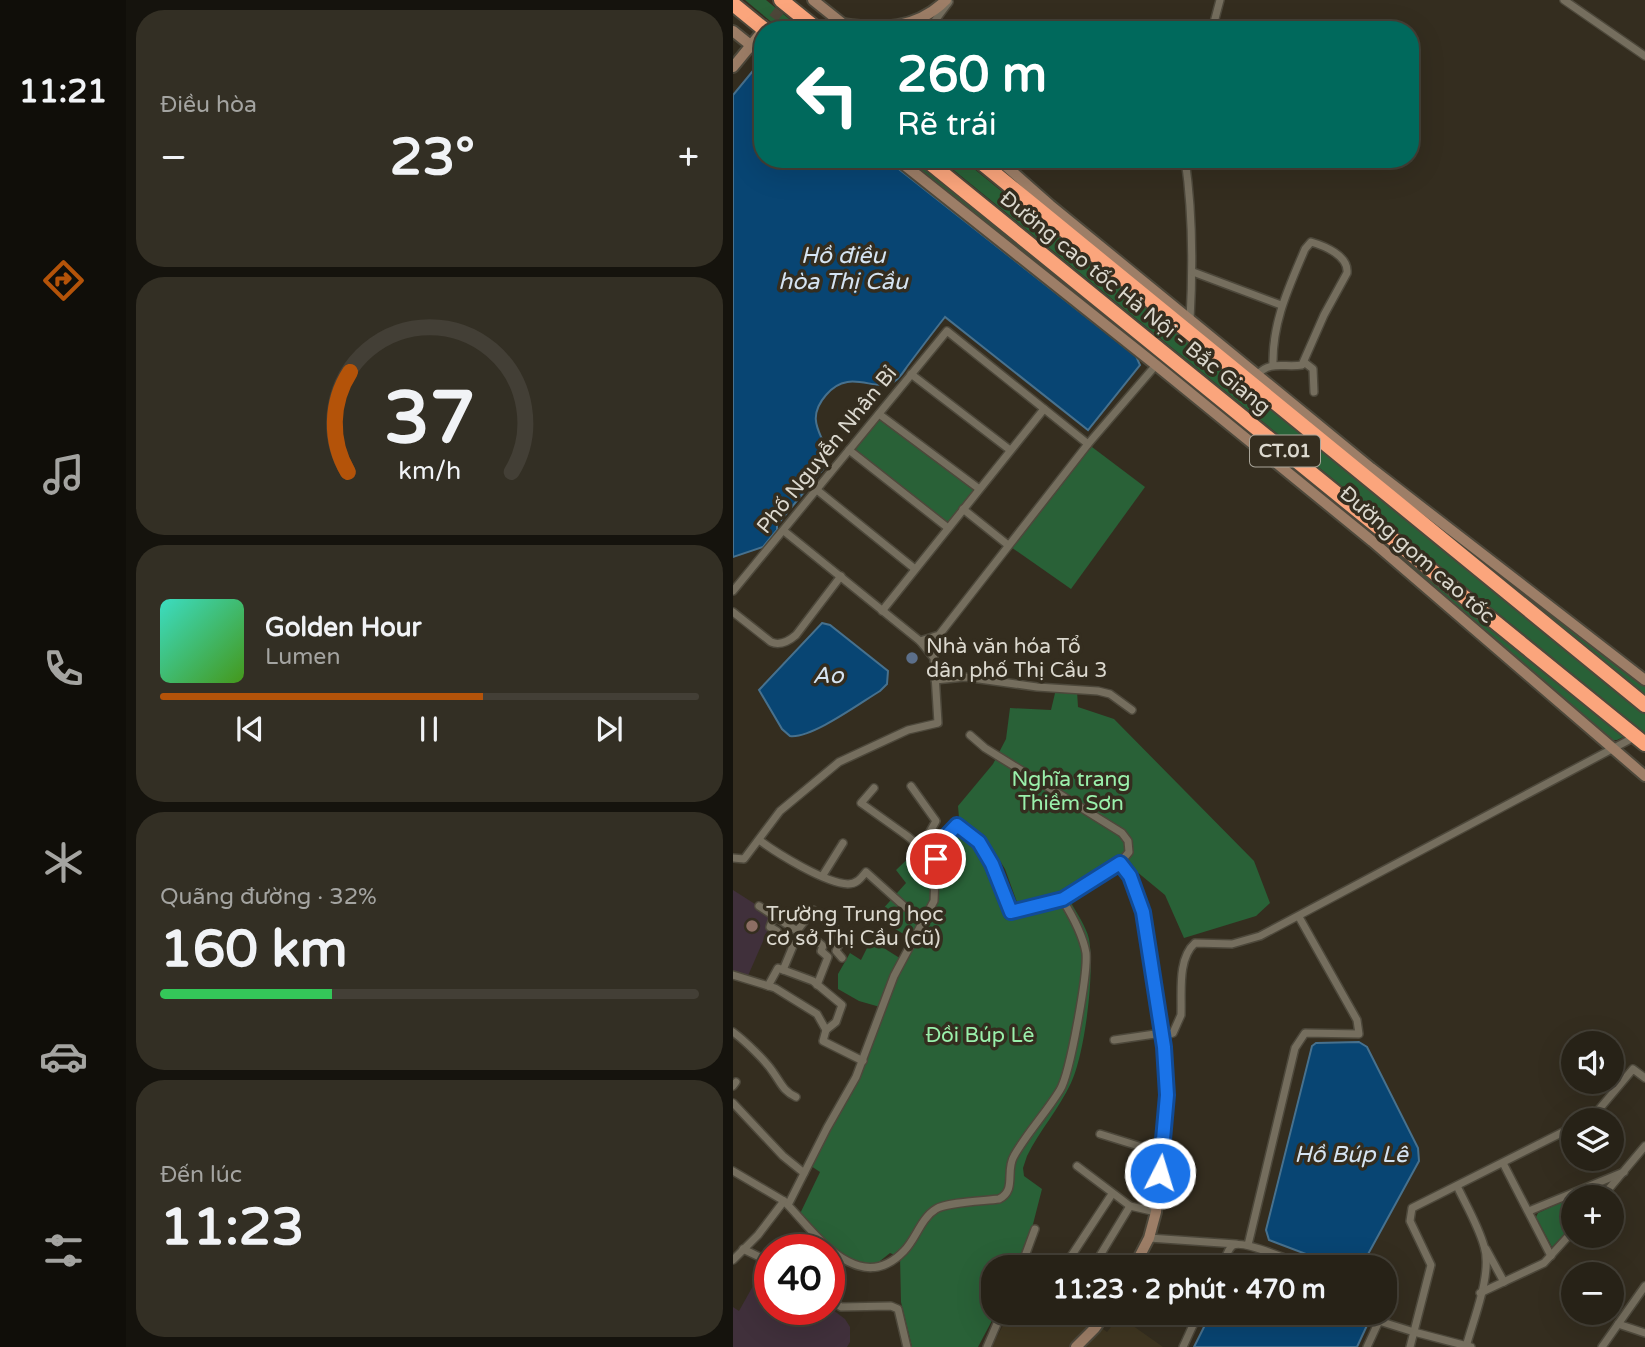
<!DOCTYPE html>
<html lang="vi">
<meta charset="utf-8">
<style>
:root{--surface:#272217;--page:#332f24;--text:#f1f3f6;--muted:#a4a4a1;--line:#433f36;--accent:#b45309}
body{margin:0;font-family:"Varela Round",sans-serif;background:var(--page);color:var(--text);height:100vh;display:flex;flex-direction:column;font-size:26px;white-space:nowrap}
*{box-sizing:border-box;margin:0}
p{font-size:23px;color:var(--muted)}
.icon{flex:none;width:38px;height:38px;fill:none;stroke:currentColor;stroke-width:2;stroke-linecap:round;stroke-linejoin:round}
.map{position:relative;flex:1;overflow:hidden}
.drawer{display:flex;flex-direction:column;gap:10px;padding:10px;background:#15130d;width:607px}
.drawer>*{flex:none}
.banner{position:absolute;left:21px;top:21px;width:665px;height:147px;border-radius:28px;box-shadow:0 7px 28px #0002,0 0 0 2px var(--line);background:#00695c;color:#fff;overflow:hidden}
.controls{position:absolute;left:828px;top:1031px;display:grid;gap:14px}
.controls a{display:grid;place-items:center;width:63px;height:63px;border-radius:50%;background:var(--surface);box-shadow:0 7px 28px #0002,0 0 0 2px var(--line);font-size:35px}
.speed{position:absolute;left:21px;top:1234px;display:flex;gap:14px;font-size:35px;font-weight:700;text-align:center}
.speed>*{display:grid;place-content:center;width:91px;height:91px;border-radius:50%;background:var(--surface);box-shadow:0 7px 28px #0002,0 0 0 2px var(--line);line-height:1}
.speed .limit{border:10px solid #d22;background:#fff;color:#111}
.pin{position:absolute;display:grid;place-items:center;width:60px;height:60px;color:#fff;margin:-30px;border:4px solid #fff;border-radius:50%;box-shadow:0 2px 7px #0007}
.me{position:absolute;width:77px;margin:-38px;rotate:5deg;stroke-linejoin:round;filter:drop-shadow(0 0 5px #0008)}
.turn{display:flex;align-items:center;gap:24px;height:147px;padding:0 28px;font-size:32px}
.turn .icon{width:91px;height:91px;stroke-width:2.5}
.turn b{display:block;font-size:49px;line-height:60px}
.big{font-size:52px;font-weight:700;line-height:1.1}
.drawer .tile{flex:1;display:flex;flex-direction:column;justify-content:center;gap:10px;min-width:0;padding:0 24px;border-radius:28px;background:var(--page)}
.drawer .dial{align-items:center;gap:0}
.dial svg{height:182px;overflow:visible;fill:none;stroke:var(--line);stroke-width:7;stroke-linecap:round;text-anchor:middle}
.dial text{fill:var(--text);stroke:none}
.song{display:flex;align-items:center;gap:21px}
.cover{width:84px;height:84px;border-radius:10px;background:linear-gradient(135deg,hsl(170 70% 55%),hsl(100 70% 35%))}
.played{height:7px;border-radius:4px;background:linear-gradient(90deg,var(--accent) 60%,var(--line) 60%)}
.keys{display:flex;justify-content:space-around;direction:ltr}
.heat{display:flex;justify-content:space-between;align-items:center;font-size:38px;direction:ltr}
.charge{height:10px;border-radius:5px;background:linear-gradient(90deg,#34c759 32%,var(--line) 0)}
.trip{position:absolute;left:248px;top:1255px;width:416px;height:70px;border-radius:28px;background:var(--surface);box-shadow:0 7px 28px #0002,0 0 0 2px var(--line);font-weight:700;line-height:70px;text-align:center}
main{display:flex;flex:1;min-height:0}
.dock{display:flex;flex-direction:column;width:126px;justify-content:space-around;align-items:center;background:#100e09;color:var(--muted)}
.dock .icon{width:49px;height:49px}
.dock .active{color:var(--accent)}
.dock b{font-size:32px;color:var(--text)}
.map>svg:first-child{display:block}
</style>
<main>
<nav class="dock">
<b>11:21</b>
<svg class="icon active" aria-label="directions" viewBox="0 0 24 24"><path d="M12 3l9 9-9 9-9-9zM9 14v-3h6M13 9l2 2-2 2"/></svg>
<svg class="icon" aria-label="music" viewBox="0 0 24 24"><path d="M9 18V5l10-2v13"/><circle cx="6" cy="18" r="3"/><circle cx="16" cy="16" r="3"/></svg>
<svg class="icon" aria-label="phone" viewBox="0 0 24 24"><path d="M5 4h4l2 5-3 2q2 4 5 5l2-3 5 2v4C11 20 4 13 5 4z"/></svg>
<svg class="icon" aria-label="climate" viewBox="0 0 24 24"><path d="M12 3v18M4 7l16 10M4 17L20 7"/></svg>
<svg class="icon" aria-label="car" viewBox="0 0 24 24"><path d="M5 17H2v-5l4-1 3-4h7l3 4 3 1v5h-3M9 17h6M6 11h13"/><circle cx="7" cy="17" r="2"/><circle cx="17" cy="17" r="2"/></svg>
<svg class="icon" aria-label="filters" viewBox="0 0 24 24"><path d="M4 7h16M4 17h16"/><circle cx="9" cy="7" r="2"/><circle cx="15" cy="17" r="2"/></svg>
</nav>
<section class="drawer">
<div class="tile"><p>Điều hòa</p>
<div class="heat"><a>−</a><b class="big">23°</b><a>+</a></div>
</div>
<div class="tile dial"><svg viewBox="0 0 100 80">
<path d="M14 69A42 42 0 1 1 86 69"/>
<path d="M14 69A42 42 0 0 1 15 25" stroke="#b45309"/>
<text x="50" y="56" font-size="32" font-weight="700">37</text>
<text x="50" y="72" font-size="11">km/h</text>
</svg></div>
<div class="tile">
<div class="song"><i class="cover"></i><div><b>Golden Hour</b><p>Lumen</p></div></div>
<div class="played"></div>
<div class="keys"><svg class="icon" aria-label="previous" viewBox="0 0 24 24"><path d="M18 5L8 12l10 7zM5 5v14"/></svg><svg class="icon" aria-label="pause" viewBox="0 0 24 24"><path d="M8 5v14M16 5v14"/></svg><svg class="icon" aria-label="next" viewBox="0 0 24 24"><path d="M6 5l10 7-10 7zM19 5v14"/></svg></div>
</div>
<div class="tile"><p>Quãng đường · 32%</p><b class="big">160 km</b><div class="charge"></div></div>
<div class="tile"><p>Đến lúc</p><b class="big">11:23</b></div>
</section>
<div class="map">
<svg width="912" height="1347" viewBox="0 0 912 1347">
<rect width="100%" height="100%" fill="#342d1f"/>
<!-- built -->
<g fill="#3f3621">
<polygon points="277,1313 360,1313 365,1317 336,1347 258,1347"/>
<polygon points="386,1317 403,1328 430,1347 347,1347 367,1327 374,1332"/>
</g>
<!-- education -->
<g fill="#40303b">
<polygon points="0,890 41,916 14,978 0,972"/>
<polygon points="30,1268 37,1272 37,1309 96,1309 96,1307 112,1319 117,1327 117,1342 114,1347 0,1347 0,1307 6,1311"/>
</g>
<!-- green -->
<g fill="#296137">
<polygon points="12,0 33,0 70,30 48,30"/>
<polygon points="171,159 185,159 892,736 884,740 877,740 368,314"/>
<polygon points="207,159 229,159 912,714 912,733"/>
<polygon points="248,159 256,159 312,207 912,686 912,699"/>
<polygon points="146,414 245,488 215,528 116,450"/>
<polygon points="355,444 412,487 338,589 275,545"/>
<polygon points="323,689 344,691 345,707 381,719 521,861 537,903 523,916 451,938 432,895 386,857 337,892 285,905 272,869 251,835 226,818 225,806 260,764 273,739 277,708 318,710"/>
<path d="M223 819 248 840 269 875 285 915 317 910 337 901C343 912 353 926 356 939 362 970 352 1054 338 1083 326 1109 306 1131 294 1156L290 1168 291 1176 309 1189 299 1228 283 1267H261V1312L263 1313 245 1347H179L168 1302 167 1257 157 1253 142 1265H128L105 1261 64 1220 87 1172 75 1164 123 1078 147 1007 126 1001 105 989V974L117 953 128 960 138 940 173 962 184 942 152 923 148 911 173 883 163 870 184 850 195 851 203 839Z"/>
<polygon points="840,1197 840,1225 819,1247 803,1217 805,1213"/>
</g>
<!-- water -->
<g fill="#084573" stroke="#47718e" stroke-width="2">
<path d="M28 61 30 159H153L403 356 407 365 355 430 212 317C200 332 188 348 176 364 172 369 168 377 162 381 144 395 117 366 93 395 66 426 102 442 93 465 91 470 83 477 79 481L75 478 71 481 76 486 44 525V530L30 547 0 557V95Z"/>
<path d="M89 623 97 625 155 671 154 684 147 691C127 703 78 739 57 736L49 729 26 690Z"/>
<polygon points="626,1042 634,1047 685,1148 686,1161 628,1267 607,1267 536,1240 533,1230 579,1046 583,1043"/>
<polygon points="634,1312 637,1319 624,1347 461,1347 478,1313"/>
</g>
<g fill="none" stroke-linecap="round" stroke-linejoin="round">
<!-- secondary-tunnel -->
<polyline stroke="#4d4739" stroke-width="10" stroke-dasharray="10 5" stroke-linecap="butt" points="31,30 54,1"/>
<!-- street casing -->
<g stroke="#4d483b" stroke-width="10">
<g id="street">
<polyline points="831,0 912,56"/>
<polyline points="195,30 216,2"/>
<polyline points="479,30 487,0"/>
<path d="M452 159C460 213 460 266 457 320"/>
<polyline points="460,272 548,305"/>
<polyline points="571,362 580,369 581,392"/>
<polyline points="178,374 277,450"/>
<path d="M524 375C537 360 552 368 569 365L591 315 614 273C616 256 592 246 578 242L572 249C556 287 539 322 540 365"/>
<polyline points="146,414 245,488"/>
<polyline points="116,450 215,528"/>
<polyline points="84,490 182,569"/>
<polyline points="230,509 275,545"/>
<polyline points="0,591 214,331 355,444"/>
<polyline points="149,611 311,409"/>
<path d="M0 612 38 642C47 646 56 641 63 635L108 576"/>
<polyline points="187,641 206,635 355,444 423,365"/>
<polyline points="202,680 232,677 304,687 365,691 377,694 399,710"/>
<path d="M141 788 128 803C142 813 156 823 170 833 178 838 183 845 192 850L194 837 203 821 178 786"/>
<path d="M26 840C45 854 92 883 115 884 124 884 128 878 133 872L172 907"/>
<polyline points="0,858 11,859 47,811 106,762 175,730 205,723 201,658 187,641 51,531"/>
<polyline points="90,875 110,843"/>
<polyline points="26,906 64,931 80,910 105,931 103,936 108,939 103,951 109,958"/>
<polyline points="41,916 37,927 44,931 44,937 60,946 50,970"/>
<polyline points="0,975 42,988 84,1014 93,1030 90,1041 130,1061"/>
<polyline points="84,985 95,957 88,951 90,946 85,942"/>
<polyline points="35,986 45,968 80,981 109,1005 103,1022 93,1030"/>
<path d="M0 1032C11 1040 33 1061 40 1072 48 1083 50 1091 63 1097"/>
<path d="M429 1036 440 1033 448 1015C449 993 444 959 462 943L499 944 527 936 896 740"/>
<polyline points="381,1040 429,1033"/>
<polyline points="0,1086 3,1082"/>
<polyline points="0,1103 50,1156 71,1173"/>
<polyline points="854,1120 863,1113 900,1069 912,1078"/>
<polyline points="367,1134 428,1153"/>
<polyline points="770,1163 818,1256"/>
<polyline points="344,1166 397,1206 423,1212"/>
<polyline points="0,1171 51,1201 25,1235 0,1260"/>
<path d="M724 1186C733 1205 745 1225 751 1246 760 1273 740 1320 733 1347"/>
<polyline points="869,1197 912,1146"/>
<path d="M51 1201C81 1231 125 1299 171 1251 183 1239 188 1218 203 1209 214 1202 251 1201 266 1199 284 1190 272 1171 281 1156 294 1133 313 1113 327 1090 337 1074 355 973 353 953 350 935 339 915 329 899"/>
<polyline points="55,1205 94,1128 123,1077 161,976 201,901 203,851 210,839 224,825 246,842 259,864 278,912 329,899 387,863 396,852 395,841 389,833 252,748 237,735"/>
<polyline points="796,1211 891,1172"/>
<polyline points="416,1238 503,1244"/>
<polyline points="515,1245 562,1048 572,1033 626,1034 624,1020 566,917"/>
<polyline points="10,1249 37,1262"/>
<polyline points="753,1249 771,1282"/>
<polyline points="288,1267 302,1229"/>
<polyline points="331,1267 379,1194"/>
<polyline points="360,1267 397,1206"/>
<path d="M489 1267C492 1261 494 1250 499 1246 508 1238 563 1263 575 1267"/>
<polyline points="747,1293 811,1263 840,1231"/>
<polyline points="96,1298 108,1307 158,1306 165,1309 174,1347"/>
<polyline points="430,1312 435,1316"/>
<polyline points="646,1321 681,1332 738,1347"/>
<polyline points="885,1324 912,1333"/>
<polyline points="254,1347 269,1312"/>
<polyline points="450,1347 466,1312"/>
<polyline points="634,1347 646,1321 644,1312"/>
<polyline points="677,1347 698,1265 677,1221 679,1208 840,1127"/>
<polyline points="869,1347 912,1286"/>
</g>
</g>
<!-- secondary casing -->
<g stroke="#4d483b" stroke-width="14">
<g id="secondary">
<polyline points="80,0 115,28"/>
<path d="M110 24C148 30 184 29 213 0"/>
<polyline points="0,31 30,55"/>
<polyline points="0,67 28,33"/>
<polyline points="164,159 423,365 639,541 912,776"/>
<polyline points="265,159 317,205 638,468 912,680"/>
<polyline points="387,863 397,876 410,911 431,1047 434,1095 423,1212 416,1238 401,1267"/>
<polyline points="343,1347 362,1328 373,1312"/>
</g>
</g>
<!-- highway casing -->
<g stroke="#4d483b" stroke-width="18">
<g id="highway">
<polyline points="48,0 85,30"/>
<polyline points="0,4 32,30"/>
<polyline points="192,159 912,744"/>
<polyline points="244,159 912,705"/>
</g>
</g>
<!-- street -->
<use href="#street" stroke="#756e5e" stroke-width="7"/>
<!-- secondary -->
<use href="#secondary" stroke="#9d7e67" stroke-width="10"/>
<!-- highway -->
<use href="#highway" stroke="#fba57c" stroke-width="14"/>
</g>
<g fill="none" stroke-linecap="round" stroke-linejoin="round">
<!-- route casing -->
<g stroke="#114b97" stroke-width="18">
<polyline id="route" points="203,859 206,844 224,825 246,842 259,864 278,912 330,899 387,863 397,876 410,912 431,1047 434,1095 427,1173"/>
</g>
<!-- route -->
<use href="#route" stroke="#1a73e8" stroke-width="12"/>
</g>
<!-- markers -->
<circle fill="#5c6f8a" stroke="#342d1f" stroke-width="2.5" cx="179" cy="658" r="7"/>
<circle fill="#8d6e63" stroke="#342d1f" stroke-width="2.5" cx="19" cy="926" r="7"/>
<g text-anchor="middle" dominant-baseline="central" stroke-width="7" stroke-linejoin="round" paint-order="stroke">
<!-- shield labels -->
<rect fill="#342d1f" stroke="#a9a59a" stroke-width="2" x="517" y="435.5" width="70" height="31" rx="5"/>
<g font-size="19" font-weight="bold" fill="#dbd8ce">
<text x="552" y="451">CT.01</text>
</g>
<!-- street labels -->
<g font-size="21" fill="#dbd8ce" stroke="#342d1f">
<text transform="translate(402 303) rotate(39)">Đường cao tốc Hà Nội - Bắc Giang</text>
<text transform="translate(94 450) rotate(-51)">Phố Nguyễn Nhân Bỉ</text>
<text transform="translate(684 555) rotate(41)">Đường gom cao tốc</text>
</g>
<!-- poi labels -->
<g font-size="21" fill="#dbd8ce" stroke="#342d1f" text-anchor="start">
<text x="193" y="646">Nhà văn hóa Tổ<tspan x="193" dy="24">dân phố Thị Cầu 3</tspan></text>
<text x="33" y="914">Trường Trung học<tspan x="33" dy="24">cơ sở Thị Cầu (cũ)</tspan></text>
</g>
<!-- park labels -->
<g font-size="21" fill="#9af0ab" stroke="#342d1f">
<text x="338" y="779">Nghĩa trang<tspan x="338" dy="24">Thiềm Sơn</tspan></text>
<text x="247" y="1035">Đồi Búp Lê</text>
</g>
<!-- water labels -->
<g font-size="23" font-style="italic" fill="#d5e4f2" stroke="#342d1f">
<text x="110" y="256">Hồ điều<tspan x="110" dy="26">hòa Thị Cầu</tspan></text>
<text x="95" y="676">Ao</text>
<text x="618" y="1155">Hồ Búp Lê</text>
</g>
</g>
</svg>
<div class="controls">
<a><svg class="icon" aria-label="sound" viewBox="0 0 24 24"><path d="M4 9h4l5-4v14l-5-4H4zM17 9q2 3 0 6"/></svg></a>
<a><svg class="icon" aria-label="layers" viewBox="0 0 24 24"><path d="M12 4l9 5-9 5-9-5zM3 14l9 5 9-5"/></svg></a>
<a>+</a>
<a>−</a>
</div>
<div class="speed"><div class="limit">40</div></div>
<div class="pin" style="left:203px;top:859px;background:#d93025"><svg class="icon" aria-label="arrive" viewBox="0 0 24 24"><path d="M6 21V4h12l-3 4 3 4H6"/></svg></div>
<svg class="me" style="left:427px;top:1173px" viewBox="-20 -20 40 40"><circle r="17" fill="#1a73e8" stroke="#fff" stroke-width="3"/><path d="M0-11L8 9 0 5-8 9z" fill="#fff"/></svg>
<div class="trip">11:23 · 2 phút · 470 m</div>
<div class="banner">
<div class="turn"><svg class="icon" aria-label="left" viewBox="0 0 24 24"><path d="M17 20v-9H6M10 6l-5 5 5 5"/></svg><div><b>260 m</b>Rẽ trái</div></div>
</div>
</div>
</main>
